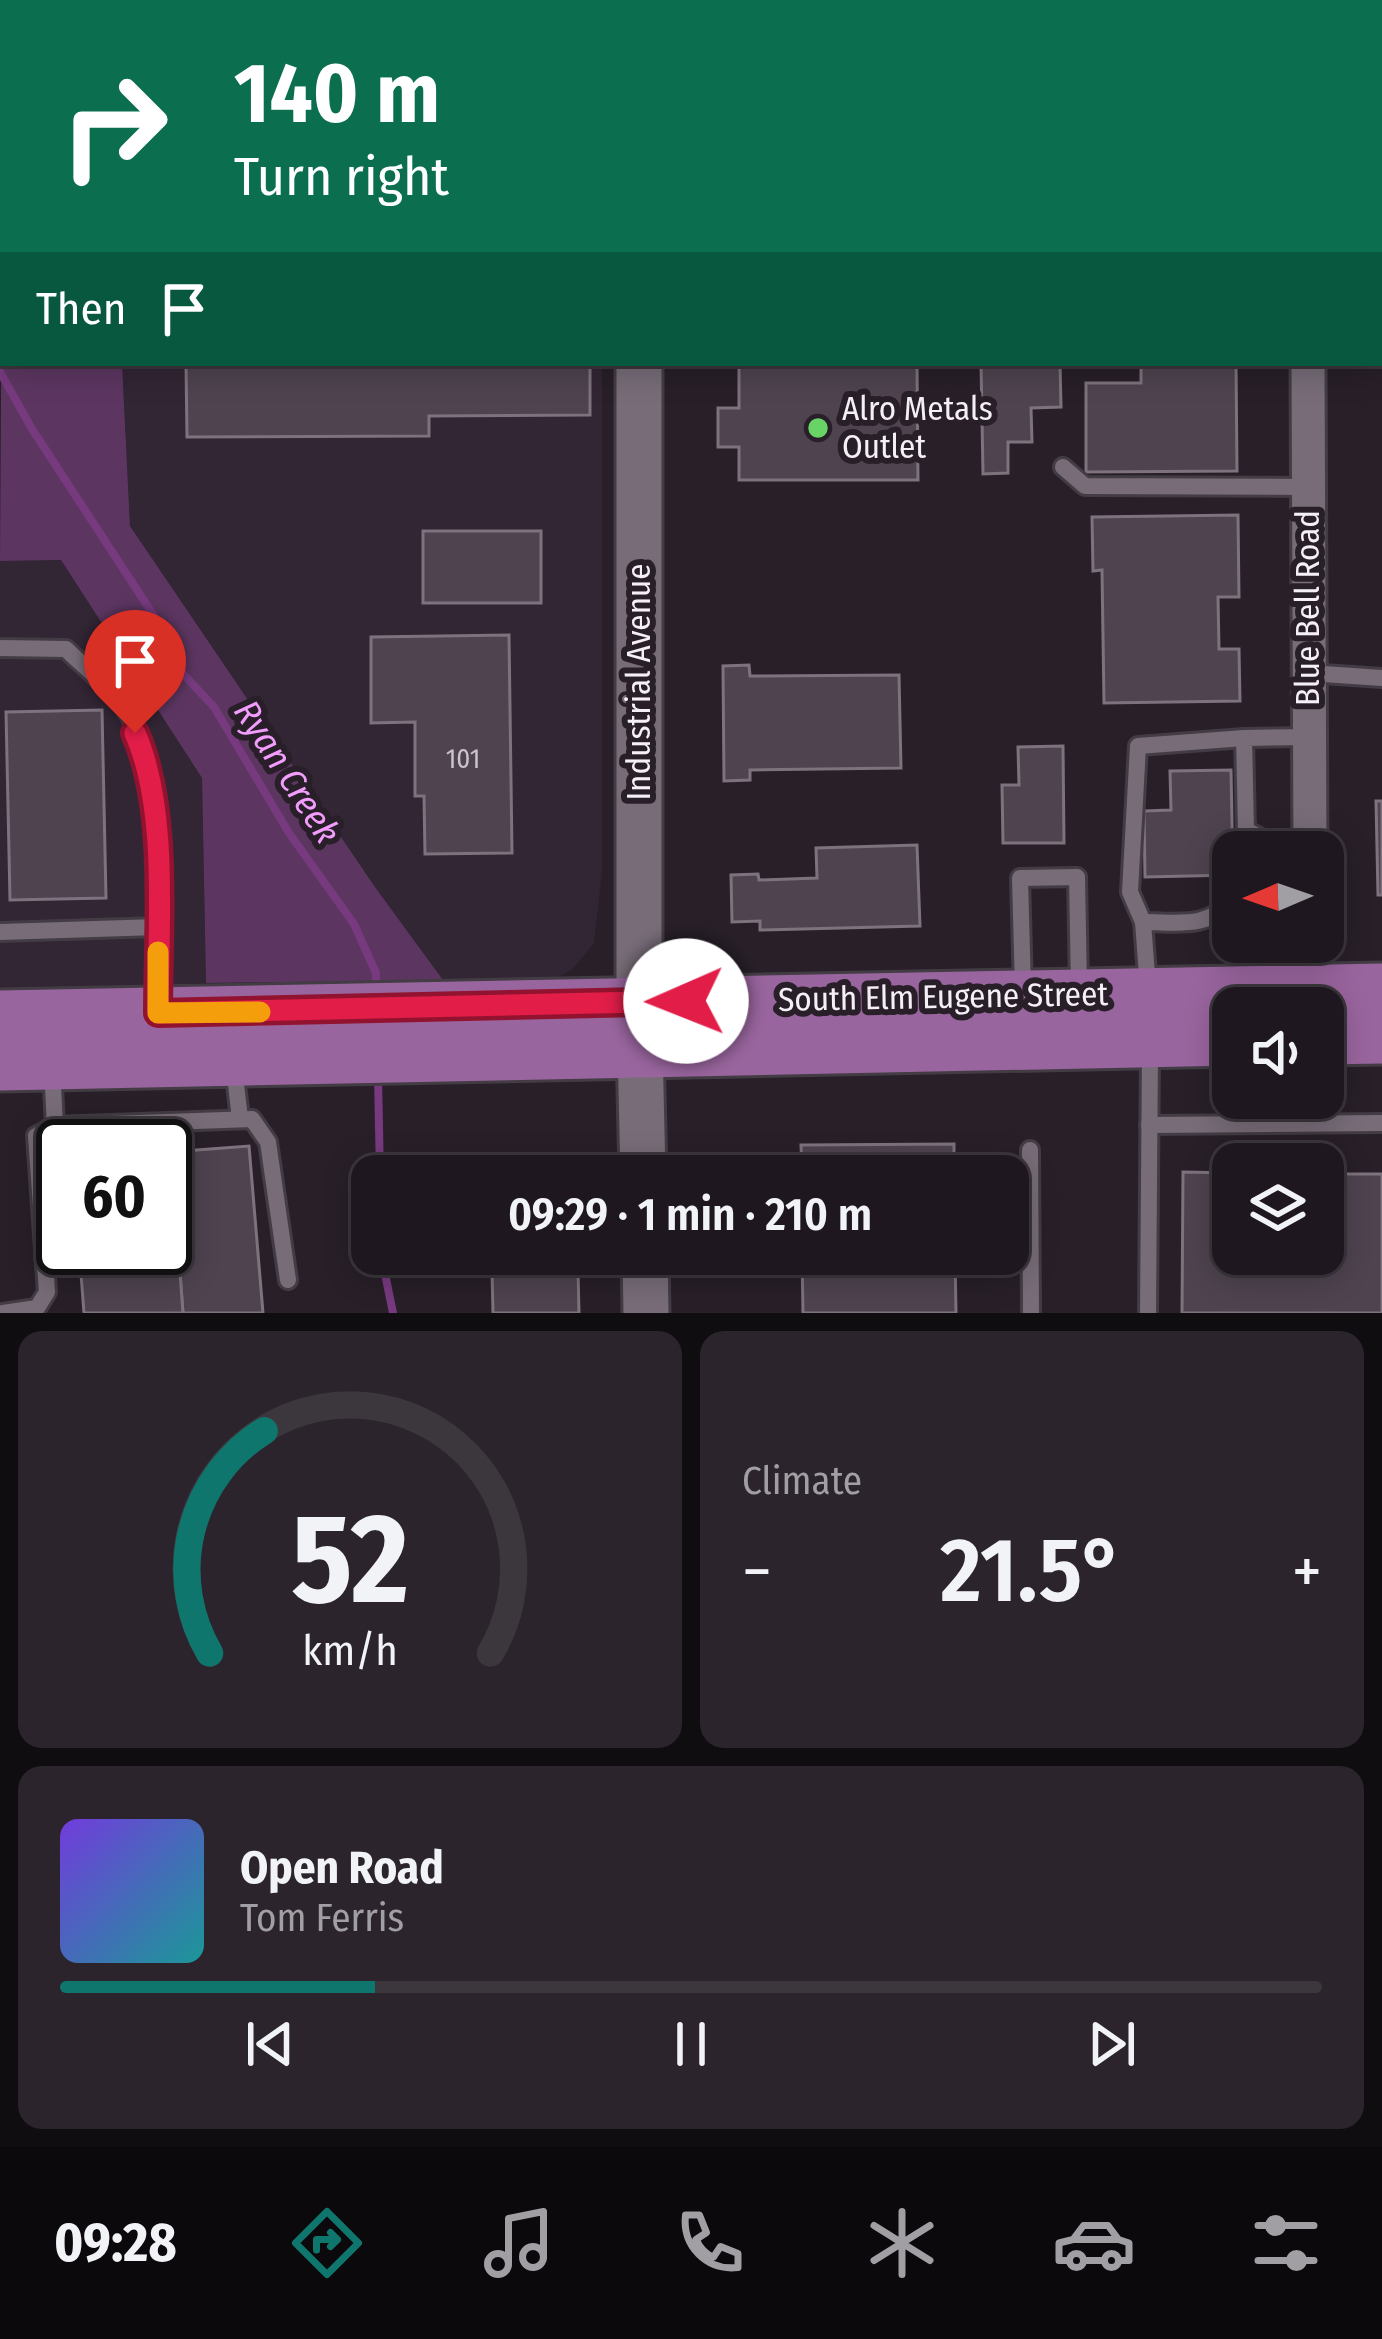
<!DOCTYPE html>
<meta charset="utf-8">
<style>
:root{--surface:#1e171f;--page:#2b242c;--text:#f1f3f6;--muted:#a19fa4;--line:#3c363d;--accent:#0f766e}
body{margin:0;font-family:"Fira Sans Condensed",sans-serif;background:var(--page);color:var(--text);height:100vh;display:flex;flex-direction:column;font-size:45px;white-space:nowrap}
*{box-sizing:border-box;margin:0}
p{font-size:39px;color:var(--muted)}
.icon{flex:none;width:66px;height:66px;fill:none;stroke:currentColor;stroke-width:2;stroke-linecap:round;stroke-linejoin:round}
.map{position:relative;height:1313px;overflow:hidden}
.sheet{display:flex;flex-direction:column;gap:18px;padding:18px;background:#100d11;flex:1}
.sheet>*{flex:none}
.hud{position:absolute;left:0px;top:0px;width:1383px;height:366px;box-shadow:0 6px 30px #0003,0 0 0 3px var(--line);background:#0b6e4f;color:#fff;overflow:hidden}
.needle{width:78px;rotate:268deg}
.buttons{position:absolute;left:1212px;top:831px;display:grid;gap:24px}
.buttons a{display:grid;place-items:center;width:132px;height:132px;border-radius:24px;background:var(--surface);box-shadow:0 6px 30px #0003,0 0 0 3px var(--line);font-size:60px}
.speed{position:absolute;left:36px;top:1119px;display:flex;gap:24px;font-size:60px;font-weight:700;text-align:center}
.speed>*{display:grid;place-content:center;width:156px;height:156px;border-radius:50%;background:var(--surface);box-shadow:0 6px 30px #0003,0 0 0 3px var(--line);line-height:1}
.speed .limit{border:6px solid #111;border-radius:18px;background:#fff;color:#111}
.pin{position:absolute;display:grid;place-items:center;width:102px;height:102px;color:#fff;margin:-123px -51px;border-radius:50% 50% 50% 0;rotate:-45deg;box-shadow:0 0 12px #0007}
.pin .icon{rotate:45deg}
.me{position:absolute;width:132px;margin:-66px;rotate:269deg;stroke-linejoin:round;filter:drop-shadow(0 0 9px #0008)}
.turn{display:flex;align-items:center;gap:42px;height:252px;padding:0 36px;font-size:54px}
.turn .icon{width:156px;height:156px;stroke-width:2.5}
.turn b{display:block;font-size:84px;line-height:102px}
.then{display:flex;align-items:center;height:114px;padding:0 36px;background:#0003;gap:24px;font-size:45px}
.big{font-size:90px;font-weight:600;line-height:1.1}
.sheet .tile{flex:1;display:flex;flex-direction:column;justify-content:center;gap:18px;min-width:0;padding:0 42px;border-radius:24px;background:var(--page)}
.sheet .dial{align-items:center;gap:0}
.dial svg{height:312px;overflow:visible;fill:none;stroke:var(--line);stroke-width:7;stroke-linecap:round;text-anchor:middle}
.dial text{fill:var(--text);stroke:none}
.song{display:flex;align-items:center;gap:36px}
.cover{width:144px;height:144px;border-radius:18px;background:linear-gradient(135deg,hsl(260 70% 55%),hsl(180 70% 35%))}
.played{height:12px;border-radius:6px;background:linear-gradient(90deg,var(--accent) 25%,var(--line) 25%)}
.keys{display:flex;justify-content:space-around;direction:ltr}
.heat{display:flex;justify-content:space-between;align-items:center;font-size:66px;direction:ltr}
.sheet .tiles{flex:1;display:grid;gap:18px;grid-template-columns:1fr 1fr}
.tile:last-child{grid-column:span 2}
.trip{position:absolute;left:351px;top:1155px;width:678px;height:120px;border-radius:24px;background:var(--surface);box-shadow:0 6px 30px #0003,0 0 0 3px var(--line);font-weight:600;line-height:120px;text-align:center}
.menu{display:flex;height:192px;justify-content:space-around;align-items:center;background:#0c090c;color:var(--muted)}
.menu .icon{width:84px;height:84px}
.menu .selected{color:var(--accent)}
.menu b{font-size:54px;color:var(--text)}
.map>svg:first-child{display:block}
</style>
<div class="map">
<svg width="1382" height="1313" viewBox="0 0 1382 1313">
<rect width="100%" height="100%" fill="#281f29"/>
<!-- built -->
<g fill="#322534">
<rect x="83" y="0" width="513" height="3"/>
<polygon points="122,363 602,363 602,872 594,943 572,970 558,977 443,980 375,887 130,526"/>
<polygon points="61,560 202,778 206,983 0,990 0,561"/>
</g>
<!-- green -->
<polygon fill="#5c3661" points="3,68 3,363 122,363 130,526 375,887 443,980 206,983 202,778 61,560 0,561"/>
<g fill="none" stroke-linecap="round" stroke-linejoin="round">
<!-- stream -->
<g stroke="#773a7f" stroke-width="8">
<polyline points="0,372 32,429 156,619 184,675 214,707 289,833 354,924 376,973 376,989"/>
<polyline points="378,1076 380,1176"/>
<polyline points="381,1254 393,1313"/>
</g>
</g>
<!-- building -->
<g fill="#4e434f" stroke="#7d727e" stroke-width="3">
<polygon points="186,363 590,363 590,415 429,416 429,436 187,437"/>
<polygon points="739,363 917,363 918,480 739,480 739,447 718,447 718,408 739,408"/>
<polygon points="981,363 1060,363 1061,407 1031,408 1032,442 1008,442 1008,473 983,474"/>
<polygon points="1141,363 1236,363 1237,471 1086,472 1086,383 1141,383"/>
<polygon points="1238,515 1239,597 1218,597 1219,649 1239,649 1240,701 1104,703 1102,570 1093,571 1092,517"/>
<rect x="423" y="531" width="118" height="72"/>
<polygon points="509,635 512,853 425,854 424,796 415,796 415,722 371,723 371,637"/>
<polygon points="749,665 750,676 899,675 901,768 750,770 750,780 724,781 723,666"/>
<polygon points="102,710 106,898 10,900 6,712"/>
<polygon points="1063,746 1064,843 1003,843 1002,785 1019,785 1018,747"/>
<polygon points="1231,770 1233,875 1145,877 1144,811 1171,810 1170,771"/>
<polygon points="1376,801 1382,801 1382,895 1378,895"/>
<polygon points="917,845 920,926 760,930 760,921 732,922 731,875 758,874 759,880 817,878 816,848"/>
<polygon points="954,1144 954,1176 802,1176 801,1145"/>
<polygon points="249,1146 263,1313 183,1313 171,1152"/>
<polygon points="165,1152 171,1152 183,1313 84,1313 79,1248 165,1248"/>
<polygon points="1183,1172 1233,1173 1233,1254 1323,1254 1323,1174 1382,1174 1382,1313 1182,1313"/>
<polygon points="802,1254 955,1254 956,1313 803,1313"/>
<polygon points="578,1270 579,1313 493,1313 492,1271"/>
</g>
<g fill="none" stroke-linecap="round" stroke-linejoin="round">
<!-- service casing -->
<g stroke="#433c44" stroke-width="22">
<g id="service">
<polyline points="446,0 446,3"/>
<polyline points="1375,0 1375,3"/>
<polyline points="0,19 3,19"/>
<polyline points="1063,467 1085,486 1308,487"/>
<path d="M0 648 66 649C83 666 104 682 119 700 172 766 157 923 158 1006"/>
<polyline points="1309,673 1382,678"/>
<polyline points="1259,852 1259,837 1246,830 1244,738 1308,737"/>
<polyline points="1143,922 1130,892 1138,746 1244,738"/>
<polyline points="0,932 158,927"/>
<path d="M1148 988 1143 922C1180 922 1205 929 1233 901"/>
<polyline points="1023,990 1020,878 1077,877 1079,988"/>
<polyline points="52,1067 55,1126"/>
<polyline points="234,1067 240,1119"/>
<polyline points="1149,1125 1382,1123"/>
<polyline points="1030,1150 1031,1313"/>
<polyline points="3,1313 37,1308 47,1292 36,1136 55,1126 252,1119 268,1142 288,1280"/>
<polyline points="1148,1313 1150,1050"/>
</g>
</g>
<!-- minor casing -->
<g stroke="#433c44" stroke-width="39">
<g id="minor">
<polyline points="57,0 58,3"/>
<polyline points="1306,0 1306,3"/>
<polyline points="1308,363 1310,852"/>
<polyline points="1310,942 1310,1006"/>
</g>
</g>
<!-- secondary casing -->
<g stroke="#433c44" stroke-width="51">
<g id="secondary">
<polyline points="638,3 638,0"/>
<polyline points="639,363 639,1001 643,1176"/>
<polyline points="645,1254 646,1313"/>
</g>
</g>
<!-- primary casing -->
<g stroke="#433c44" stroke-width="57">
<g id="primary">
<polyline points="0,1016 1382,989"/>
<polyline points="1323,1039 1382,1038"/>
<polyline points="0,1065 1233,1040"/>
</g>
</g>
<!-- service -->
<use href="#service" stroke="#776c78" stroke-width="16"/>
<!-- minor -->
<use href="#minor" stroke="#776c78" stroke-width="33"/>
<!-- secondary -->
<use href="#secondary" stroke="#776c78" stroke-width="45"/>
<!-- primary -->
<use href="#primary" stroke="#99659e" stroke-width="51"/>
</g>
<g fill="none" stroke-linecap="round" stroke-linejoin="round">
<!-- route casing -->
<g stroke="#92132f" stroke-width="30">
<path id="route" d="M135 733C169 810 158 928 158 1013L686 1001"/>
</g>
<!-- route -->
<use href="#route" stroke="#e11d48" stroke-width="21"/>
<!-- slow -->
<polyline stroke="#f59e0b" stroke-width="21" points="158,952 158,1013 260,1012"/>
</g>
<!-- markers -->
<circle fill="#67d465" stroke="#281f29" stroke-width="4.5" cx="818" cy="428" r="12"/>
<g text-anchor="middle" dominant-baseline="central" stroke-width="12" stroke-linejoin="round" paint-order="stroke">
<!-- number labels -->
<g font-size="27" fill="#cbc4cc">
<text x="463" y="759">101</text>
</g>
<!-- poi labels -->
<g font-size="33" fill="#f5eff6" stroke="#281f29" text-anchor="start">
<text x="842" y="409">Alro Metals<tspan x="842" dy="38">Outlet</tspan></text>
</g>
<!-- street labels -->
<g font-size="33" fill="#f5eff6" stroke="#281f29">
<text transform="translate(1308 608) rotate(-90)">Blue Bell Road</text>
<text transform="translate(639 682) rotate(-90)">Industrial Avenue</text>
<text transform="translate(943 997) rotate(-1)">South Elm Eugene Street</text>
</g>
<!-- water labels -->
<g font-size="36" font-style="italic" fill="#f29dfc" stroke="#281f29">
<text transform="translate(287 772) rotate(57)">Ryan Creek</text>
</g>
</g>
</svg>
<div class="buttons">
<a><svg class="needle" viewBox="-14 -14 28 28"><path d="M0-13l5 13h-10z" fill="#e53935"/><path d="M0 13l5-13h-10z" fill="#a19fa4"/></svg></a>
<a><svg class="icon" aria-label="sound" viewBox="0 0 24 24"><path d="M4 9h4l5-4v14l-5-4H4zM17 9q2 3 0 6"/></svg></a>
<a><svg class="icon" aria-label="layers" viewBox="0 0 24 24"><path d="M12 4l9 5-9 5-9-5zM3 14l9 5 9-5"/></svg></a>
</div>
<div class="speed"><div class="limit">60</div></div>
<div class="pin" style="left:135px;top:733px;background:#d93025"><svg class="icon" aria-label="arrive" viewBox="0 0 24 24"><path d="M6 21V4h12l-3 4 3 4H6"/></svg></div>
<svg class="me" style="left:686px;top:1001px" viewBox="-20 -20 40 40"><circle r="19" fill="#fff"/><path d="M0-13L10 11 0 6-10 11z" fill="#e11d48"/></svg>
<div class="trip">09:29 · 1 min · 210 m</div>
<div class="hud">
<div class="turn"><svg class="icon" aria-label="right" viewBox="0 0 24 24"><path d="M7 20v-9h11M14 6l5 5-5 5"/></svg><div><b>140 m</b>Turn right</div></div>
<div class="then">Then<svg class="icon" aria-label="arrive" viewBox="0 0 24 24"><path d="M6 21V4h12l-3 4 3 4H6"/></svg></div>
</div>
</div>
<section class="sheet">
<div class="tiles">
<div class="tile dial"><svg viewBox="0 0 100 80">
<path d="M14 69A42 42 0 1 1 86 69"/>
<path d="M14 69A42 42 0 0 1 28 12" stroke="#0f766e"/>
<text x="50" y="56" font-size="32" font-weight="700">52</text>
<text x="50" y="72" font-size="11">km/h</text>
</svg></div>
<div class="tile"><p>Climate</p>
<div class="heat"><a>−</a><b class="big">21.5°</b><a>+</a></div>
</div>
<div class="tile">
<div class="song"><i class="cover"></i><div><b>Open Road</b><p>Tom Ferris</p></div></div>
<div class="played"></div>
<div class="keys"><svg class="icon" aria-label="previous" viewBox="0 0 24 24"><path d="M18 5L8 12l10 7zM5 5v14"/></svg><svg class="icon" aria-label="pause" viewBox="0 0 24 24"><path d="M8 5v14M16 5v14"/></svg><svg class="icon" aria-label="next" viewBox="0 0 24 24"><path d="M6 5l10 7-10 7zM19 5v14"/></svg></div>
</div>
</div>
</section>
<nav class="menu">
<b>09:28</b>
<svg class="icon selected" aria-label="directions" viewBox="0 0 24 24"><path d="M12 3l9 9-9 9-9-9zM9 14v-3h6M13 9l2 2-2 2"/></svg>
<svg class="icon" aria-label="music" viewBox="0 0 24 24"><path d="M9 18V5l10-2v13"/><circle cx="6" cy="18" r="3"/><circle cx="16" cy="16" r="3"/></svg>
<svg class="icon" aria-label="phone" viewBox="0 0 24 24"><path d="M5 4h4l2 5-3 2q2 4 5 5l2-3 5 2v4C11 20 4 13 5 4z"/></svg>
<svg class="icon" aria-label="climate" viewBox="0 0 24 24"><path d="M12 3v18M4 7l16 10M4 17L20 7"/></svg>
<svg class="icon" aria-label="car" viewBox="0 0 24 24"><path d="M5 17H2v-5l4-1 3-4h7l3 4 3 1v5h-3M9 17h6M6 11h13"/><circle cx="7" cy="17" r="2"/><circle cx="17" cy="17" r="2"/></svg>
<svg class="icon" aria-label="filters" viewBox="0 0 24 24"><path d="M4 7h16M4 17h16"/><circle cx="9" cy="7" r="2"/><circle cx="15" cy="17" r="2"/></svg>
</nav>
